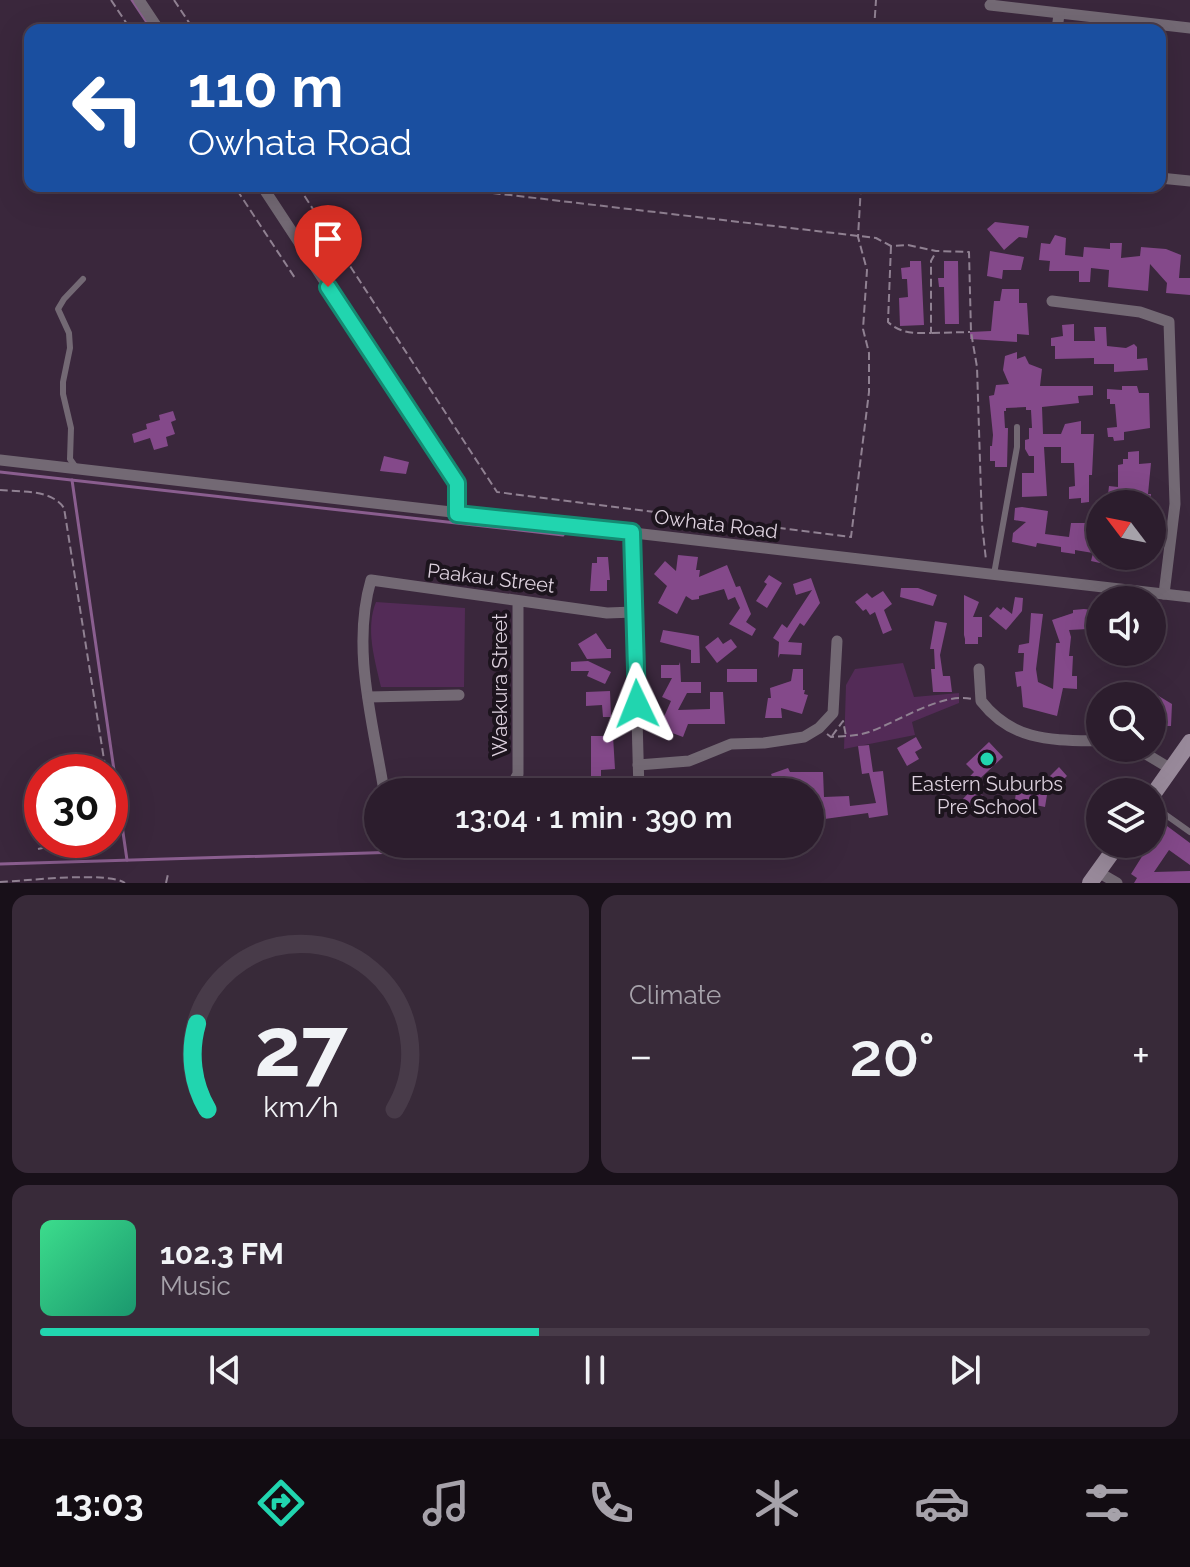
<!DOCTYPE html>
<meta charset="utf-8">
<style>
:root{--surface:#2c1d2d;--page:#382a39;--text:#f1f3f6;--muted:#a6a2aa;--line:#483b49;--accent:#21d5af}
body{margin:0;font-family:Raleway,sans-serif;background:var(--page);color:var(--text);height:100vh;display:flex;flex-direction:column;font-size:30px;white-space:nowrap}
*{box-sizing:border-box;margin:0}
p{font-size:26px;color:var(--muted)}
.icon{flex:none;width:44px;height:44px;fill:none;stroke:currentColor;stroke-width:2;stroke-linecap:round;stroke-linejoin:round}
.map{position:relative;height:883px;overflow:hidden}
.sheet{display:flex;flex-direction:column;gap:12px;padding:12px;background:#181019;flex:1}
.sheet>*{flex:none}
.guide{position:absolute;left:24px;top:24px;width:1142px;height:168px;border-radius:16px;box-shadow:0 8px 32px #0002,0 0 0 2px var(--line);background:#1a4fa0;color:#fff;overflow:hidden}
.needle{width:52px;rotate:302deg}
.tools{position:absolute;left:1086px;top:490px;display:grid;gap:16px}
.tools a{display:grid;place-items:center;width:80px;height:80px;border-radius:50%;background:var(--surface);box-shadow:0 8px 32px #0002,0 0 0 2px var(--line);font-size:40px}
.speed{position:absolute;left:24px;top:754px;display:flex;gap:16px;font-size:40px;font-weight:700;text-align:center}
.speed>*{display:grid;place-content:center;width:104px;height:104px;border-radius:50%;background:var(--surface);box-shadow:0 8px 32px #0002,0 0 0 2px var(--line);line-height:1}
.speed .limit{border:12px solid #d22;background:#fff;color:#111}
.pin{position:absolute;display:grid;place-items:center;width:68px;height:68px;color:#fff;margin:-82px -34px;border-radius:50% 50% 50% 0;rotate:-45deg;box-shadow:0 0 8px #0007}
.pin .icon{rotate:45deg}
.me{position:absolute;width:88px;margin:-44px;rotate:358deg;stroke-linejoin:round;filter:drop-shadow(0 0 6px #0008)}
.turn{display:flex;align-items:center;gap:28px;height:168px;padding:0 32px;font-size:36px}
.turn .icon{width:104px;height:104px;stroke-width:2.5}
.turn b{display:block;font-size:56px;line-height:68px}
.big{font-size:60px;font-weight:600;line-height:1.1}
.sheet .widget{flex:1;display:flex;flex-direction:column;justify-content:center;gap:12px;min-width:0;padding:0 28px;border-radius:16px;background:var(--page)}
.sheet .dial{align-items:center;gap:0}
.dial svg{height:208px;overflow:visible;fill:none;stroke:var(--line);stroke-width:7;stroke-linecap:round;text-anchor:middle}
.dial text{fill:var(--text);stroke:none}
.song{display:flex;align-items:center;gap:24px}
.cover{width:96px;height:96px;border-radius:12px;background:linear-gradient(135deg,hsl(150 70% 55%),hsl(160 70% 35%))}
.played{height:8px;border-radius:4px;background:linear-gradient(90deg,var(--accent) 45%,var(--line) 45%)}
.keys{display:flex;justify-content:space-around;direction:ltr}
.heat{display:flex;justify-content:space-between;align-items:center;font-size:44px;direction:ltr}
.sheet .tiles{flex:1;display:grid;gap:12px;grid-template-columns:1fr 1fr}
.widget:last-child{grid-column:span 2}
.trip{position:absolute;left:364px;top:778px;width:460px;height:80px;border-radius:40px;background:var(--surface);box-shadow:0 8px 32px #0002,0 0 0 2px var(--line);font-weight:600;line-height:80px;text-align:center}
.tab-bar{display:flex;height:128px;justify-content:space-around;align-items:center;background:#120c12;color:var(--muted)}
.tab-bar .icon{width:56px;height:56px}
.tab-bar .on{color:var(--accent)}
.tab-bar b{font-size:36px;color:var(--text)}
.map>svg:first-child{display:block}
</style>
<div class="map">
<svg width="1190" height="883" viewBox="0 0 1190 883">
<rect width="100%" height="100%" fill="#3a273c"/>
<!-- green -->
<g fill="#532b57">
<path d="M376 602 465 608 464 687H381C375 660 365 629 376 602Z"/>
<polygon points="903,663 914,697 959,693 959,703 912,722 915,735 844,749 846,685 855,669"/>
</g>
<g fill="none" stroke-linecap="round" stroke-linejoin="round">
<!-- stream -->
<g stroke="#8a5e8f" stroke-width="3">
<polyline points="132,0 152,30"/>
<polyline points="0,472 563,535"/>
<polyline points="72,480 127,860"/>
<polyline points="0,864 400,852"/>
</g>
</g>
<!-- building -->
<g fill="#84498a">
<polygon points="995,222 1029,226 1027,238 1019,237 1004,250 987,229"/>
<polygon points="1055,235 1066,238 1065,255 1083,257 1084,247 1110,249 1110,243 1122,243 1121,258 1140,256 1141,247 1166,249 1181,255 1179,278 1190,278 1190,295 1166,293 1167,283 1150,264 1148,291 1108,287 1109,270 1091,268 1090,282 1079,282 1079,271 1049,271 1050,261 1039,260 1041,243 1050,244"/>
<polygon points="990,251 1024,257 1021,270 1003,270 1002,279 987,276"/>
<polygon points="910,261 921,261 924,325 900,326 899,298 908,297 907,279 902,279 901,268 910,267"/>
<polygon points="944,261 958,261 959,324 945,324 944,287 939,287 938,278 944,278"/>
<polygon points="1002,289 1019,289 1019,303 1027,303 1029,335 1017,334 1017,342 970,339 970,332 991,331 994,301 1000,301"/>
<polygon points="1074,324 1074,341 1095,341 1094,327 1106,327 1107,346 1126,348 1134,344 1137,347 1137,359 1147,358 1148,370 1114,372 1114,364 1094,364 1094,358 1055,359 1055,346 1051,346 1051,338 1063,336 1062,325"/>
<polygon points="1017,352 1017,359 1025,356 1029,364 1042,369 1040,386 1093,386 1093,395 1078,396 1079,403 1042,407 1043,434 1061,434 1065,424 1081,421 1081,434 1094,434 1092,475 1089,475 1089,502 1081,503 1081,498 1069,499 1069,487 1075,486 1074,463 1061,463 1061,447 1044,447 1047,496 1022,497 1022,473 1034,473 1034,456 1029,456 1025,449 1025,440 1029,439 1029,428 1032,428 1031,410 1026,410 1026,407 1006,408 1006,411 1004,411 1005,428 1008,428 1007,467 995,467 995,461 990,461 990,446 992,446 993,435 989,396 994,395 996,385 1009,384 1003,370 1005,356"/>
<polygon points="1122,386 1137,386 1139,393 1149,393 1150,428 1124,432 1124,440 1114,441 1113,437 1108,437 1107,428 1117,427 1115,404 1110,404 1110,399 1107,399 1107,389 1122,390"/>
<polygon points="173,411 176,420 171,422 175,434 166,437 168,446 154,450 150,438 134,443 132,434 147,429 146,424 160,420 159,415"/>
<polygon points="1139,451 1139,464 1151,463 1148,494 1151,494 1150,503 1107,504 1109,486 1118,487 1118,465 1123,464 1123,459 1128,459 1128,452"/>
<polygon points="384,456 409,462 406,474 380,471"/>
<polygon points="1022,507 1048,511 1045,534 1069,537 1071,523 1085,523 1084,531 1100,534 1100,563 1091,561 1093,553 1075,550 1075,554 1061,552 1061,547 1037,543 1036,547 1012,542 1013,533 1026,522 1014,520 1015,508"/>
<polygon points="678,555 698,557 696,570 700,570 699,577 727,565 736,587 740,586 751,614 746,622 756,629 752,636 729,624 740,608 735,597 728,600 724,589 699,596 699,599 692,600 686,596 677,614 658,603 667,586 654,574 665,561 676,571"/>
<polygon points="597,557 608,557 610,580 607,580 607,591 590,591 592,563 597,563"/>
<polygon points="769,575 782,583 767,608 756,601 767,584 764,582"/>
<polygon points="811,578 820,603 804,626 800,623 788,642 802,643 801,655 780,654 778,658 779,642 773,638 782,624 787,628 812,590 796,595 793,584"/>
<polygon points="901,588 918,588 937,595 933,606 900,597"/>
<polygon points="883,591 892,604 884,610 892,630 883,634 875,612 870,615 866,609 863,611 855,602 867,593 872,598"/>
<polygon points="964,595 979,602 973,617 982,617 982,637 978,637 978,644 965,644 965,635 964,639"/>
<polygon points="1015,597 1023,598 1022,611 1006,630 989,616 997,607 1001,610 1003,607 1012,614"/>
<polygon points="1084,609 1100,611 1100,622 1087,621 1088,629 1069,630 1071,637 1069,656 1073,656 1072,676 1077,676 1077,689 1063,688 1057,716 1023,707 1021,686 1017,687 1015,672 1023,671 1024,653 1018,653 1019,645 1029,643 1031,613 1043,614 1036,669 1038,682 1053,689 1056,643 1060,643 1052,620 1073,613 1073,610"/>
<polygon points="935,621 947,623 940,655 943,676 950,676 952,692 933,692 931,669 935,669 934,649 930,649"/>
<polygon points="663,630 699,636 700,663 691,663 691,650 660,642"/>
<polygon points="596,633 607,649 611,649 611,658 587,659 578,644"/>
<polygon points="718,637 723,644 731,639 737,647 717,663 705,647"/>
<polygon points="588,661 611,672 605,684 587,676 589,671 571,671 571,662"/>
<polygon points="680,662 681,682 701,682 701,693 687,693 678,710 710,709 710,692 723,692 725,724 688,724 683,737 659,728 671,701 662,697 672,678 661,678 661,665 679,665"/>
<rect x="727" y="669" width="30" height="13"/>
<polygon points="793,669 803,669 803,690 805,690 804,694 808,695 802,714 781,708 782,718 765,718 768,698 771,698 770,688 791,681"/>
<polygon points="610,691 611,717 603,717 602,705 586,706 586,692"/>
<polygon points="1152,692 1172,704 1171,726 1160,726 1159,708 1152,704"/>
<polygon points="591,736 613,736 615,769 601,770 601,776 591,777"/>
<polygon points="916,737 922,748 915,752 919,759 907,766 897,748"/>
<polygon points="989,742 1003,757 971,787 958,789 974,772 966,764"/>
<polygon points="869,745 873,772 883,771 888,815 869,818 868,813 810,821 810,788 778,792 771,774 788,768 790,772 823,772 824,797 849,796 850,806 876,803 869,773 862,774 858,746"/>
<polygon points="1059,767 1067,776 1047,795 1045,807 1026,803 1025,808 1014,807 1018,778 1043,783"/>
<polygon points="974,787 990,802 977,812 962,800"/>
<polygon points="1163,823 1190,843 1190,865 1169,850 1154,872 1190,871 1190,883 1134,883 1137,878 1131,874"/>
</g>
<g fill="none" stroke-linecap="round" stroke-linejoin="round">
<!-- path -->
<g stroke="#908192" stroke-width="2" stroke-dasharray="8 4" stroke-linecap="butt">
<polyline points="111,0 131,30"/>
<polyline points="174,0 194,30"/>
<polyline points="874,30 876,0"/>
<polyline points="234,186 237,190 246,186"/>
<polyline points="298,186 497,492 851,537 869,392 869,353 863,329 867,270 858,237 861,186"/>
<polyline points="433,186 876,238 891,246 908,245 936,251 969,252 971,332 977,367 982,524 986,560"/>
<polyline points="237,190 295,278"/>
<path d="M891 246 888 322C901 334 914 333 931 333V261L936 252"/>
<polyline points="932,333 970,332"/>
<path d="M0 490C21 492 51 489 64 508L106 772"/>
<path d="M827 734 831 737C844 736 857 736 869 732 898 722 942 692 972 699"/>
<polyline points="832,736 843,721 846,736"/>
<polyline points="110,798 112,812 110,823"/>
<polyline points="38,849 76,840"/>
<path d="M0 882C25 881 107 871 125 883"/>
<polyline points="166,883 168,874"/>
</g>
<!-- lane -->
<g stroke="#736974" stroke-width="6">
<polyline points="77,469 70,459 71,428 63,394 63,382 70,348 69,333 58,309 64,299 83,279"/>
<polyline points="994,574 1017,447 1017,427"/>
<polyline points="1152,805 1190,832"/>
</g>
<!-- street -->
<g stroke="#736974" stroke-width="11">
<polyline points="139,0 159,30"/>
<polyline points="990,5 1190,28"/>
<polyline points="1057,30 1059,14"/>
<polyline points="1160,178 1190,181"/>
<polyline points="262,186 457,483 457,514"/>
<polyline points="1052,301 1140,312 1169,322 1175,504 1164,594"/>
<polyline points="0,460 1190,597"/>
<polyline points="632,532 639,792"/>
<path d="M518 601V774L513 783 505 786 384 791C373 722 351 648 371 580L607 613 634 612"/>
<path d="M979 669 981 701C1013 742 1052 740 1100 741"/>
<polyline points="368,697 459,695"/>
<polyline points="1136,748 1171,769"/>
<polyline points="638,765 689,761 731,744 764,743 804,737 819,728 833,713 837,641"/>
<polyline points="1098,872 1117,883"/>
</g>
<!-- secondary -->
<g stroke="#998a9b" stroke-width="16">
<polyline points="1152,796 1190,742"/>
<polyline points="1090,883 1118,844"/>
</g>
</g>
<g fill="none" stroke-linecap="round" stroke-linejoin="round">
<!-- route casing -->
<g stroke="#158a72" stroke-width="20">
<polyline id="route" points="328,287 457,483 457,514 632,532 637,704"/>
</g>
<!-- route -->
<use href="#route" stroke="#21d5af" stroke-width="14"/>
</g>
<!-- markers -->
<circle fill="#21d5af" stroke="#1c141d" stroke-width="3" cx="987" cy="759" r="8"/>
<g text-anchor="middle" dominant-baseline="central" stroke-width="8" stroke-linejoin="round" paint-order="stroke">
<!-- street labels -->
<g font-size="20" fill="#ddd1de" stroke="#1c141d">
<text transform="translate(716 524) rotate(7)">Owhata Road</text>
<text transform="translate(491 578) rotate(7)">Paakau Street</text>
<text transform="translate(500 685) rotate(-90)">Waekura Street</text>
</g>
<!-- poi labels -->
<g font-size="20" fill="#ddd1de" stroke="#1c141d">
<text x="987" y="784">Eastern Suburbs<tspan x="987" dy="23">Pre School</tspan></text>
</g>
</g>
</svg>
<div class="tools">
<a><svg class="needle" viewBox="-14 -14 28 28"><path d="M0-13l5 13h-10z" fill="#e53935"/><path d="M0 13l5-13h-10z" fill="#a6a2aa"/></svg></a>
<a><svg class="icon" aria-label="sound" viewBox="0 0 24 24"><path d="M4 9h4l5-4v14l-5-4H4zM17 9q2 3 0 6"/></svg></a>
<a><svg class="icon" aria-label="search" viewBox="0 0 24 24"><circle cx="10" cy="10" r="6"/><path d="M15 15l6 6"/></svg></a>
<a><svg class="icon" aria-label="layers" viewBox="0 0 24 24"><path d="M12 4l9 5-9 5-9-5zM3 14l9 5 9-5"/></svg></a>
</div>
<div class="speed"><div class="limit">30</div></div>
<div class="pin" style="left:328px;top:287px;background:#d93025"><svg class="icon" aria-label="arrive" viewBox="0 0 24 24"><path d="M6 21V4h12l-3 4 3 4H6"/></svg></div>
<svg class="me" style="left:637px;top:704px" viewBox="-20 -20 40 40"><path d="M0-17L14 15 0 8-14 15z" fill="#21d5af" stroke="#fff" stroke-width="4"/></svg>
<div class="trip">13:04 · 1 min · 390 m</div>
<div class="guide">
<div class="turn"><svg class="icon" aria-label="left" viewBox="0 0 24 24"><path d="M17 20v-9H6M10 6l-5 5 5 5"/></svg><div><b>110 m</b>Owhata Road</div></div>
</div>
</div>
<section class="sheet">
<div class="tiles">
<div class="widget dial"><svg viewBox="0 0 100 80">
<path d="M14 69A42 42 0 1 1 86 69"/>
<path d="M14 69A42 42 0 0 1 10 36" stroke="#21d5af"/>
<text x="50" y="56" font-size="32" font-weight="700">27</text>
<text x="50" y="72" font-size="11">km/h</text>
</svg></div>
<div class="widget"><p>Climate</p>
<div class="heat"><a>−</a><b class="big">20°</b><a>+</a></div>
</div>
<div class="widget">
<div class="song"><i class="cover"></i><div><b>102.3 FM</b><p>Music</p></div></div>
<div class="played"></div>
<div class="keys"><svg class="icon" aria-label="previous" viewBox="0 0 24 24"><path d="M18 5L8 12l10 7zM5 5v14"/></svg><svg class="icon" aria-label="pause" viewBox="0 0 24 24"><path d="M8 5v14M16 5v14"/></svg><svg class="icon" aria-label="next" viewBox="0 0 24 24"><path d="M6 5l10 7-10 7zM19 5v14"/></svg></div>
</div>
</div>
</section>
<nav class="tab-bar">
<b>13:03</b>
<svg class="icon on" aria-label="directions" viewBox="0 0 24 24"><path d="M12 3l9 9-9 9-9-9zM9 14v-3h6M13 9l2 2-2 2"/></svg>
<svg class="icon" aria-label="music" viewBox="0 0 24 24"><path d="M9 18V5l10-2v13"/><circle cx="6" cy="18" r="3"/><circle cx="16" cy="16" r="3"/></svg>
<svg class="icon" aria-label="phone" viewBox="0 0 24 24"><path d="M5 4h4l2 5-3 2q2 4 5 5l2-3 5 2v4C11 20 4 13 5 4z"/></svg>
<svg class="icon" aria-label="climate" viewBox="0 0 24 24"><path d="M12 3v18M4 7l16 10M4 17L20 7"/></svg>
<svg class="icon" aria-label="car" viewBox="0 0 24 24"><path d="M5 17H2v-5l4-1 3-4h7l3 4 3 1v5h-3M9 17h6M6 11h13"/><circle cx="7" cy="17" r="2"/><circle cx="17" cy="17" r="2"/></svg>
<svg class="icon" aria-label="filters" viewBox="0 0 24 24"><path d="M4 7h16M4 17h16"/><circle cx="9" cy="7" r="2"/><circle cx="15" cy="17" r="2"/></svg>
</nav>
